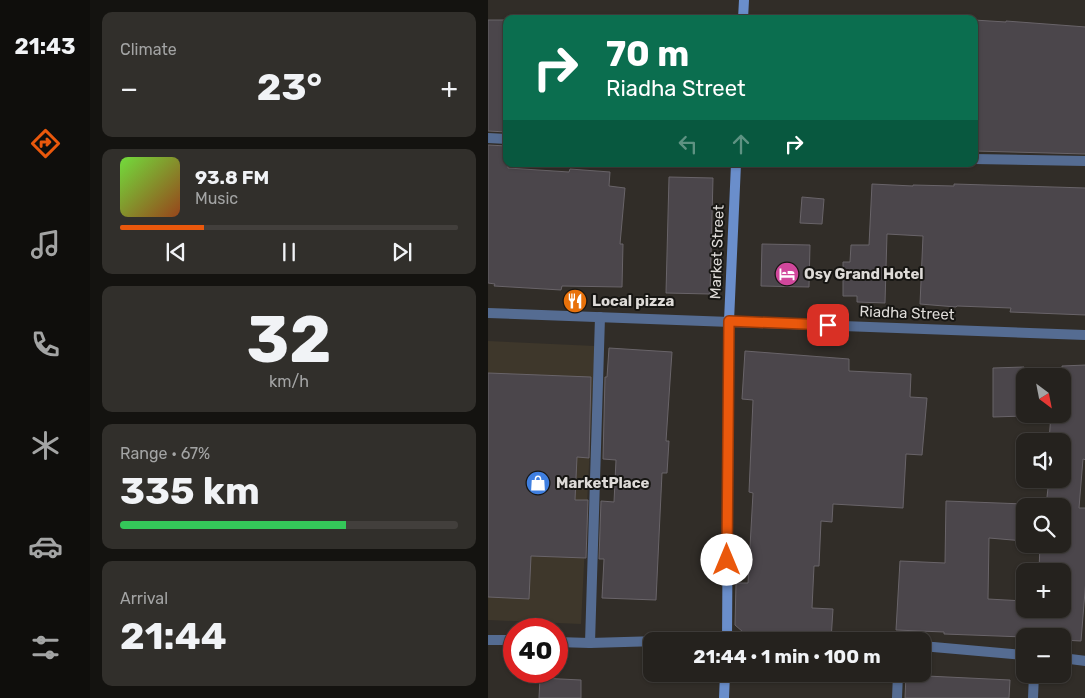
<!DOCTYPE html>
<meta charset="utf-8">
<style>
:root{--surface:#25221e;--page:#312f2b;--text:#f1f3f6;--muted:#a3a4a4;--line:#423f3c;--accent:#ea580c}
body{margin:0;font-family:Rubik,sans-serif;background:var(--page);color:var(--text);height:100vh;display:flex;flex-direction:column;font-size:19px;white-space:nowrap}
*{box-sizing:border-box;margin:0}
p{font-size:16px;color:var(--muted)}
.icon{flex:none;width:28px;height:28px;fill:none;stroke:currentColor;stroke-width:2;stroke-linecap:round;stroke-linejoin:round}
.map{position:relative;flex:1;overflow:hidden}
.panel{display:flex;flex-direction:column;gap:12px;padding:12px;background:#141310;width:398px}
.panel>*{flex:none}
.guide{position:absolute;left:15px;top:15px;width:475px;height:152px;border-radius:10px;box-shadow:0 1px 4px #0004,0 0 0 1px var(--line);background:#0b6e4f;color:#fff;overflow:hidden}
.needle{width:32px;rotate:148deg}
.tools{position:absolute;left:528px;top:368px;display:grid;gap:10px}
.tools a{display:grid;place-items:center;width:55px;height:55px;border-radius:10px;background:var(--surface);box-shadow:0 1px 4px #0004,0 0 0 1px var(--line);font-size:25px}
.speed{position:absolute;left:15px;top:618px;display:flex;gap:10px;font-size:25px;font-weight:700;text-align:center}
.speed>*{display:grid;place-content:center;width:65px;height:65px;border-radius:50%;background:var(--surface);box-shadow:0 1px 4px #0004,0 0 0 1px var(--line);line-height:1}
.speed .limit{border:8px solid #d22;background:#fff;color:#111}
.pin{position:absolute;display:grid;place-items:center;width:42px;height:42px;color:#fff;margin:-21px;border-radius:10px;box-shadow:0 2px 8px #0006}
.me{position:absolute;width:55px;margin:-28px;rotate:0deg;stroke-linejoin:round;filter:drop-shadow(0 0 4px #0008)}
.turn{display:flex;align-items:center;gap:18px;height:105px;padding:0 20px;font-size:22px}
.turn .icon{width:65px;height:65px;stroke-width:2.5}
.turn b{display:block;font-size:35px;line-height:42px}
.lanes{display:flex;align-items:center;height:48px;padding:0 20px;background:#0003;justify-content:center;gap:25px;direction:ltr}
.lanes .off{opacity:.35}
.big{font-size:38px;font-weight:700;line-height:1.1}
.panel .tile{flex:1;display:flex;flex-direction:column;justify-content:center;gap:8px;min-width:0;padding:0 18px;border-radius:10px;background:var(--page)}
.panel .dial{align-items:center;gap:0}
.dial b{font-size:65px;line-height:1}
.song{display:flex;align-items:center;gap:15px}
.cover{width:60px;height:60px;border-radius:8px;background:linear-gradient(135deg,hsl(100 70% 55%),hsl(20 70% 35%))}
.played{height:5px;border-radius:2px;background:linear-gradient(90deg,var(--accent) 25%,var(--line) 25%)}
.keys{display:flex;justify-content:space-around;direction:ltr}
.heat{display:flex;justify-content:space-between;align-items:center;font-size:28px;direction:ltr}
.charge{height:8px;border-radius:4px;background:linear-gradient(90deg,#34c759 67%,var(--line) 0)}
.trip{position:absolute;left:155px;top:632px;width:288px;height:50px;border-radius:10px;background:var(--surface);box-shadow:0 1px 4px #0004,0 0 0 1px var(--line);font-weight:700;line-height:50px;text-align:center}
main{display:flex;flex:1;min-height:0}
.dock{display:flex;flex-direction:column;width:90px;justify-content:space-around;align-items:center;background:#0f0e0c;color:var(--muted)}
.dock .icon{width:35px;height:35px}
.dock .current{color:var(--accent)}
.dock b{font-size:22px;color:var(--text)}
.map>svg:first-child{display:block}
</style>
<main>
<nav class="dock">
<b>21:43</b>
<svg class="icon current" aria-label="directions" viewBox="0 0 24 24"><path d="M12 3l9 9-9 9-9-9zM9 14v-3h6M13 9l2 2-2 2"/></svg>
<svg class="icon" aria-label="music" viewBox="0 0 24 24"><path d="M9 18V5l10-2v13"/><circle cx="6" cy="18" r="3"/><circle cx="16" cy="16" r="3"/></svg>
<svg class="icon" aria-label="phone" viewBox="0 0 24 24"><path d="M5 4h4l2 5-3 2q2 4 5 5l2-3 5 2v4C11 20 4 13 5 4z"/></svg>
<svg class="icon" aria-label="climate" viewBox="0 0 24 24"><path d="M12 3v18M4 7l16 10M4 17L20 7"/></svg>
<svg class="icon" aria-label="car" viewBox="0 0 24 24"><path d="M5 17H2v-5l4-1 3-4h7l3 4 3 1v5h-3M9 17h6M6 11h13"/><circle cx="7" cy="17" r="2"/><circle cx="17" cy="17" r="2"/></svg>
<svg class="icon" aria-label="filters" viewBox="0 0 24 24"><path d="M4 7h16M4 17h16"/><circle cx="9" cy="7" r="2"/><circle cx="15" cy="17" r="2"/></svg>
</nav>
<section class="panel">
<div class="tile"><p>Climate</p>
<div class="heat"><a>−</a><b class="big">23°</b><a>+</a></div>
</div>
<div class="tile">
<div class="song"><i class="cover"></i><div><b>93.8 FM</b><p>Music</p></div></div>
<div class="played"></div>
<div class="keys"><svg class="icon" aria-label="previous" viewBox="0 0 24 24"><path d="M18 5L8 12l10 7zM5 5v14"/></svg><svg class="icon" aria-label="pause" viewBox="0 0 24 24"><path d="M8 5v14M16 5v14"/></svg><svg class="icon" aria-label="next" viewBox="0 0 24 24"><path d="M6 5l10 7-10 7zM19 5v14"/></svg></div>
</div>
<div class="tile dial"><b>32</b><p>km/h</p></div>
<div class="tile"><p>Range · 67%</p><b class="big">335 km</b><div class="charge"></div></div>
<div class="tile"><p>Arrival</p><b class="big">21:44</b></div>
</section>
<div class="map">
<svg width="598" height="698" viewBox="0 0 598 698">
<rect width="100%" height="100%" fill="#312d28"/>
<!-- built -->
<polygon fill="#3e372b" points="0,341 107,346 93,624 0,620"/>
<!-- building -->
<g fill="#4b464b" stroke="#696469">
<polygon points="0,20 19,20 17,68 19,68 19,132 0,131"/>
<polygon points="486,20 518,22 518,21 598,27 598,154 486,151"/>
<polygon points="0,145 19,146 20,168 81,172 82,169 122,172 121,186 137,188 132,244 135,244 134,287 74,286 73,290 6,286 7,284 0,283"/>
<polygon points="181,177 225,178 222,294 178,293"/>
<polygon points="384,184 425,186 425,185 466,186 466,184 598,188 598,315 522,312 523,308 469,306 468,307 432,304 435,236 399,234 397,303 369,302 369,296 355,296 355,262 362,262 363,245 381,245"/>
<polygon points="314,197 336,199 334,224 312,223"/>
<polygon points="274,244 322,245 321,287 273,286"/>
<polygon points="121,348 184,352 178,441 181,441 179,473 174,473 168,600 114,598 116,559 111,559 113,501 126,502 128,460 115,459 117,377 119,377"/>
<polygon points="257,351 361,359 361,371 423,374 422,397 439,398 434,455 418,454 415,508 345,504 344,522 333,521 331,566 326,566 324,608 345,609 343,640 328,639 326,635 322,634 255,632 247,625 248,583 260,583 265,493 261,492 265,400 254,399"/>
<polygon points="598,365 598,460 595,459 591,508 598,508 598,579 593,641 574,640 574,636 536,637 456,634 456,632 408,630 412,561 457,563 458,501 536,504 536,541 501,538 500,599 536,601 536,609 574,609 574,571 551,571 552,544 574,544 574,506 558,506 561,479 574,479 574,441 561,441 563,414 574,414 574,366"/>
<polygon points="536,367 536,416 505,417 505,368"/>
<polygon points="0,373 103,377 101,458 89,457 87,500 100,500 98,558 43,556 41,599 0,597"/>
<polygon points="418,675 522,680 521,698 417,698"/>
<polygon points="52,678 93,680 93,698 51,698"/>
</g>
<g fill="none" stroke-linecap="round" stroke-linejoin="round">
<!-- lane -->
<polyline stroke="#556c92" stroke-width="10" points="102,643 112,317"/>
<!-- street -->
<g stroke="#556c92" stroke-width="10">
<polyline points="0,138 19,139"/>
<polyline points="486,159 598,161"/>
<polyline points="0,313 598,335"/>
<polyline points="0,640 26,640"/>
<polyline points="69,642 102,643 239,639 322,641"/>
<polyline points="434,646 536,655"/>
<polyline points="574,658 598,661"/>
<polyline points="409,698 410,674"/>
<polyline points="545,698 546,674"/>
</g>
<!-- secondary -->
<g stroke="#6a8ecb" stroke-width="10">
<polyline points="255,19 256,0"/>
<polyline points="239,641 241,321 248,164"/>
<polyline points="236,698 237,674"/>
</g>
</g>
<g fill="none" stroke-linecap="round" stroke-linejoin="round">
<!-- route casing -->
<g stroke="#983908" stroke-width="12">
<polyline id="route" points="239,560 241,321 340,325"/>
</g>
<!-- route -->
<use href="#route" stroke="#ea580c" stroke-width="9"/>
</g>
<!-- icons -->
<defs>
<g id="hotel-disc" transform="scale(1.25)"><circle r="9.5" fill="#d1479c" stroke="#171613"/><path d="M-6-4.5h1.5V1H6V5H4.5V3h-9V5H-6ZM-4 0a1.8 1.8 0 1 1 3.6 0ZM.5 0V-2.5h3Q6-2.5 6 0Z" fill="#fff"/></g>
<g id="restaurant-disc" transform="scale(1.25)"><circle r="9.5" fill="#e8710a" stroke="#171613"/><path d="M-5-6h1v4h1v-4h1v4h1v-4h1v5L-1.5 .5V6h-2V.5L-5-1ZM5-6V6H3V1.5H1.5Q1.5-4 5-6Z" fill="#fff"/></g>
<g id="shop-disc" transform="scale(1.25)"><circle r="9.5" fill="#3f7fe0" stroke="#171613"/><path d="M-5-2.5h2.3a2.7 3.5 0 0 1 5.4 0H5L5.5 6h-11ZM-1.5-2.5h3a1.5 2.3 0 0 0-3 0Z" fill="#fff"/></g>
</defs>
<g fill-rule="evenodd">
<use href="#hotel-disc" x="299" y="274"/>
<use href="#restaurant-disc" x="87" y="301"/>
<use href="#shop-disc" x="50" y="483"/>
</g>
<g text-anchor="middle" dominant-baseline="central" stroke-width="4" stroke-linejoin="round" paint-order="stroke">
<!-- street labels -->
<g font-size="15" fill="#dedbd8" stroke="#171613">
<text transform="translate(229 252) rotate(-88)">Market Street</text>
<text transform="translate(419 313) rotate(2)">Riadha Street</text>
</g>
<!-- poi labels -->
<g font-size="15" font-weight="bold" fill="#dedbd8" stroke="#171613" text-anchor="start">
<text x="316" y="274">Osy Grand Hotel</text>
<text x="104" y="301">Local pizza</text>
<text x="68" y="483">MarketPlace</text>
</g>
</g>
</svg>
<div class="tools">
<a><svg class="needle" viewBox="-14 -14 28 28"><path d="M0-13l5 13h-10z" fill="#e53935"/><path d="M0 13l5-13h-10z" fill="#a3a4a4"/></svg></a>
<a><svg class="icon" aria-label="sound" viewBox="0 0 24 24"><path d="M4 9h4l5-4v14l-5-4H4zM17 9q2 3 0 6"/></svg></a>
<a><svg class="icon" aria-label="search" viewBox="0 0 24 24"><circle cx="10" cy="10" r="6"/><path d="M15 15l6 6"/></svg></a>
<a>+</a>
<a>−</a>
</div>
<div class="speed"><div class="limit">40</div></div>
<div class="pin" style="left:340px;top:325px;background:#d93025"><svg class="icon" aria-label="arrive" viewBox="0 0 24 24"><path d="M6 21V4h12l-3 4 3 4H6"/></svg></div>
<svg class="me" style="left:239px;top:560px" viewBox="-20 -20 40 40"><circle r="19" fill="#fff"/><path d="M0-13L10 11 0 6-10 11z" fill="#ea580c"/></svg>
<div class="trip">21:44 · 1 min · 100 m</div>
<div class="guide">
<div class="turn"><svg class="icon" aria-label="right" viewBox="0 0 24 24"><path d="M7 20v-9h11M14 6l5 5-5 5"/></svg><div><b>70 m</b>Riadha Street</div></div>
<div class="lanes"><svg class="icon off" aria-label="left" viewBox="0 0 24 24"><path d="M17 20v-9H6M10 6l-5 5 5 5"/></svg><svg class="icon off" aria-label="ahead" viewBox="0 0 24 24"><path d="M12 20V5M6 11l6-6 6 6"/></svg><svg class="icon" aria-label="right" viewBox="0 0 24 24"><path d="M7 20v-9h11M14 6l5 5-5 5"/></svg></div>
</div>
</div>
</main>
